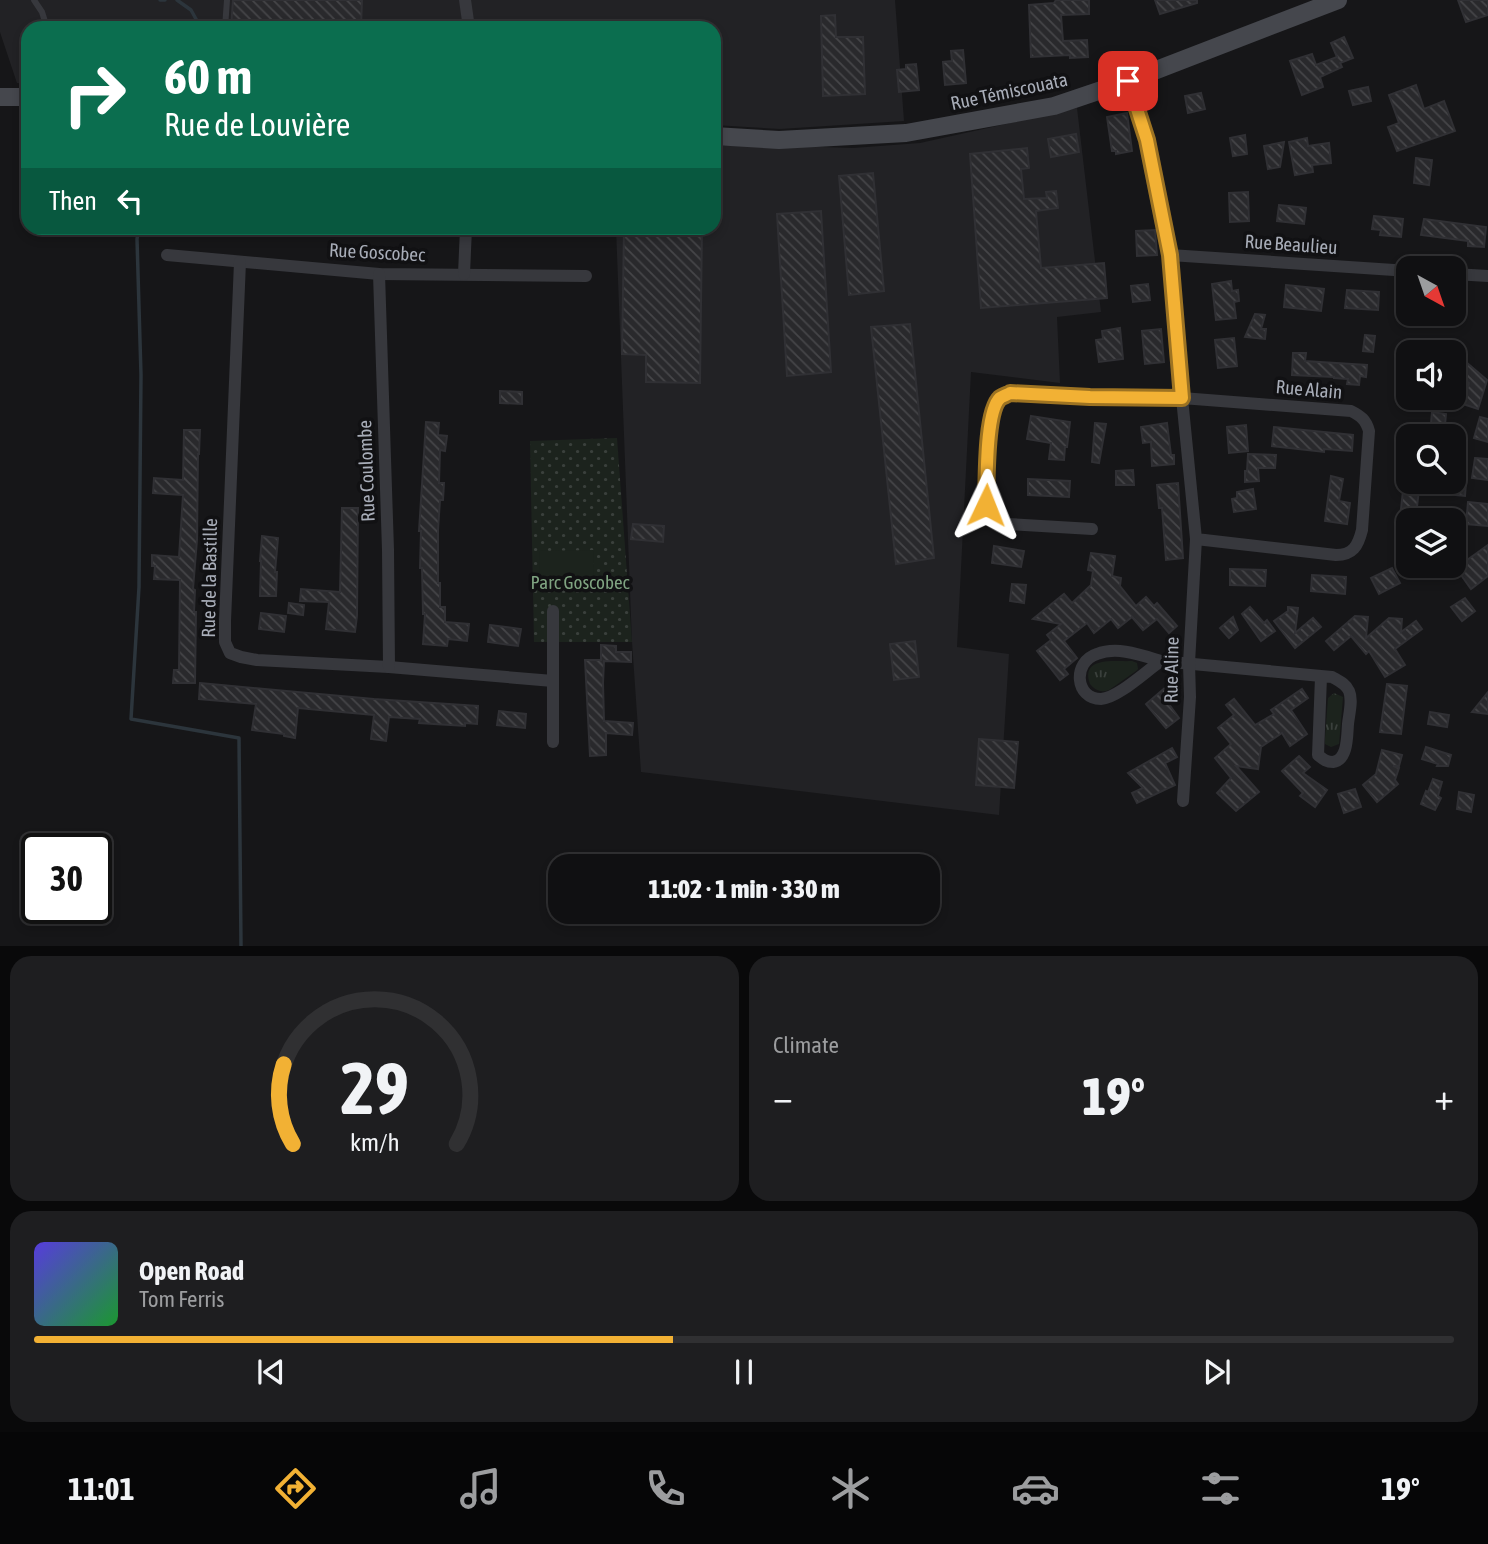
<!DOCTYPE html>
<meta charset="utf-8">
<style>
:root{--surface:#101012;--page:#1e1e20;--text:#f1f3f6;--muted:#9c9d9f;--line:#303032;--accent:#f2b134}
body{margin:0;font-family:"Asap Condensed",sans-serif;background:var(--page);color:var(--text);height:100vh;display:flex;flex-direction:column;font-size:26px;white-space:nowrap}
*{box-sizing:border-box;margin:0}
p{font-size:23px;color:var(--muted)}
.icon{flex:none;width:38px;height:38px;fill:none;stroke:currentColor;stroke-width:2;stroke-linecap:round;stroke-linejoin:round}
.map{position:relative;height:946px;overflow:hidden}
.panel{display:flex;flex-direction:column;gap:10px;padding:10px;background:#09090a;flex:1}
.panel>*{flex:none}
.top-card{position:absolute;left:21px;top:21px;width:700px;height:214px;border-radius:21px;box-shadow:0 4px 10px #0003,0 0 0 2px var(--line);background:#0b6e4f;color:#fff;overflow:hidden}
.needle{width:46px;rotate:140deg}
.buttons{position:absolute;left:1396px;top:256px;display:grid;gap:14px}
.buttons a{display:grid;place-items:center;width:70px;height:70px;border-radius:14px;background:var(--surface);box-shadow:0 4px 10px #0003,0 0 0 2px var(--line);font-size:35px}
.speed{position:absolute;left:21px;top:833px;display:flex;gap:14px;font-size:35px;font-weight:700;text-align:center}
.speed>*{display:grid;place-content:center;width:91px;height:91px;border-radius:50%;background:var(--surface);box-shadow:0 4px 10px #0003,0 0 0 2px var(--line);line-height:1}
.speed .limit{border:4px solid #111;border-radius:10px;background:#fff;color:#111}
.pin{position:absolute;display:grid;place-items:center;width:60px;height:60px;color:#fff;margin:-30px;border-radius:14px;box-shadow:0 4px 10px #0006}
.me{position:absolute;width:77px;margin:-38px;rotate:2deg;stroke-linejoin:round;filter:drop-shadow(0 0 5px #0008)}
.turn{display:flex;align-items:center;gap:24px;height:147px;padding:0 28px;font-size:32px}
.turn .icon{width:91px;height:91px;stroke-width:2.5}
.turn b{display:block;font-size:49px;line-height:60px}
.then{display:flex;align-items:center;height:66px;padding:0 28px;background:#0003;gap:14px;font-size:26px}
.big{font-size:52px;font-weight:800;line-height:1.1}
.panel .card{flex:1;display:flex;flex-direction:column;justify-content:center;gap:10px;min-width:0;padding:0 24px;border-radius:21px;background:var(--page)}
.panel .dial{align-items:center;gap:0}
.dial svg{height:182px;overflow:visible;fill:none;stroke:var(--line);stroke-width:7;stroke-linecap:round;text-anchor:middle}
.dial text{fill:var(--text);stroke:none}
.song{display:flex;align-items:center;gap:21px}
.cover{width:84px;height:84px;border-radius:10px;background:linear-gradient(135deg,hsl(250 70% 55%),hsl(130 70% 35%))}
.played{height:7px;border-radius:4px;background:linear-gradient(90deg,var(--accent) 45%,var(--line) 45%)}
.keys{display:flex;justify-content:space-around;direction:ltr}
.heat{display:flex;justify-content:space-between;align-items:center;font-size:38px;direction:ltr}
.panel .tiles{flex:1;display:grid;gap:10px;grid-template-columns:1fr 1fr}
.card:last-child{grid-column:span 2}
.trip{position:absolute;left:548px;top:854px;width:392px;height:70px;border-radius:21px;background:var(--surface);box-shadow:0 4px 10px #0003,0 0 0 2px var(--line);font-weight:800;line-height:70px;text-align:center}
.dock{display:flex;height:112px;justify-content:space-around;align-items:center;background:#060607;color:var(--muted)}
.dock .icon{width:49px;height:49px}
.dock .selected{color:var(--accent)}
.dock b{font-size:32px;color:var(--text)}
.map>svg:first-child{display:block}
</style>
<div class="map">
<svg width="1488" height="946" viewBox="0 0 1488 946">
<defs>
<pattern id="grass-tufts" width="24" height="20" patternUnits="userSpaceOnUse" patternTransform="scale(1.75)"><rect width="24" height="20" fill="#1c231d"/><path d="M3 7l-1-3M5 7V3M7 7l1-3M15 17l-1-3M17 17v-4M19 17l1-3" fill="none" stroke="#3a403c"/></pattern>
<pattern id="park-dots" width="8" height="8" patternUnits="userSpaceOnUse" patternTransform="scale(1.75)"><rect width="8" height="8" fill="#1c231d"/><path d="M2 2h.1M6 6h.1" fill="none" stroke="#3a403c" stroke-width="1.8" stroke-linecap="round"/></pattern>
<pattern id="building-back-hatch" width="6" height="6" patternUnits="userSpaceOnUse" patternTransform="scale(1.75)"><rect width="6" height="6" fill="#29292c"/><path d="M-1 5l2 2M0 0l6 6M5-1l2 2" fill="none" stroke="#454548"/></pattern>
</defs>
<rect width="100%" height="100%" fill="#161618"/>
<!-- built -->
<g fill="#222225">
<polygon points="0,0 895,0 904,121 780,129 714,125 714,28 28,28 28,84 17,83 0,32"/>
<polygon points="1077,108 1101,312 1057,317 1060,383 971,372 957,647 1009,654 999,815 641,772 632,642 616,228 714,228 714,146 791,146 853,148 920,143"/>
</g>
<!-- grass -->
<g fill="url(#grass-tufts)">
<path d="M1132 661 1137 663 1138 669 1136 671 1109 690C1101 693 1095 690 1090 684 1080 656 1115 662 1132 661Z"/>
<polygon points="1334,693 1343,697 1339,744 1331,747 1325,744 1325,739 1328,698"/>
</g>
<!-- park -->
<polygon fill="url(#park-dots)" points="617,438 632,642 534,642 530,441"/>
<!-- pitch -->
<polygon fill="#1c231d" points="593,550 594,578 540,579 539,551"/>
<g fill="none" stroke-linecap="round" stroke-linejoin="round">
<!-- stream -->
<g stroke="#2c353c" stroke-width="3.5">
<polyline points="160,0 165,0"/>
<polyline points="177,0 191,10 201,28"/>
<polyline points="139,228 137,239 141,375 139,587 131,719 239,738 241,946"/>
</g>
</g>
<!-- building -->
<g fill="url(#building-back-hatch)" stroke="#303034" stroke-width="2">
<polygon points="233,0 362,0 361,28 231,28"/>
<polygon points="1056,0 1089,0 1089,14 1061,15 1063,41 1087,40 1088,57 1070,58 1070,55 1031,57 1029,5 1054,3"/>
<polygon points="1155,0 1197,0 1197,3 1160,14"/>
<polygon points="1458,0 1488,0 1488,15 1466,22"/>
<polygon points="835,15 836,37 863,37 865,94 823,96 821,16"/>
<polygon points="1344,37 1353,58 1340,63 1342,67 1320,77 1323,87 1302,95 1290,61 1312,54 1316,65 1337,57 1331,43"/>
<polygon points="963,50 966,83 945,85 943,62 952,61 951,51"/>
<polygon points="916,64 919,90 899,92 897,70 906,69 906,65"/>
<polygon points="1416,85 1424,109 1444,101 1455,131 1397,151 1388,127 1399,123 1389,95"/>
<polygon points="1368,87 1371,101 1353,105 1349,91"/>
<polygon points="1201,93 1205,109 1188,113 1185,96"/>
<polygon points="1127,113 1132,151 1116,154 1116,151 1112,151 1107,117"/>
<polygon points="1076,134 1079,152 1051,157 1048,139"/>
<polygon points="1245,135 1247,154 1233,156 1230,138"/>
<polygon points="1307,138 1308,146 1329,143 1331,163 1312,165 1313,172 1295,175 1289,142"/>
<polygon points="1284,142 1280,167 1268,169 1264,146"/>
<polygon points="1027,148 1029,168 1021,169 1024,199 1047,198 1046,192 1056,191 1058,208 1036,211 1041,268 1104,263 1107,298 981,308 970,154"/>
<polygon points="1416,158 1432,160 1429,185 1414,183"/>
<polygon points="873,173 884,291 849,295 839,176"/>
<polygon points="1248,192 1249,221 1230,222 1229,193"/>
<polygon points="1279,205 1306,208 1304,224 1277,221"/>
<polygon points="821,211 831,372 787,376 777,214"/>
<polygon points="1374,216 1403,219 1401,237 1380,235 1381,230 1372,229"/>
<polygon points="1424,219 1486,227 1484,247 1468,246 1468,241 1421,235"/>
<polygon points="624,228 702,228 700,383 646,382 646,355 622,354"/>
<polygon points="1155,230 1157,255 1137,256 1136,231"/>
<polygon points="1231,281 1232,291 1238,290 1239,301 1234,302 1236,318 1216,320 1212,284"/>
<polygon points="1148,284 1150,300 1133,302 1131,286"/>
<polygon points="1286,285 1324,289 1321,311 1284,307"/>
<polygon points="1347,290 1379,292 1378,310 1345,308"/>
<polygon points="1255,314 1265,315 1261,329 1266,329 1265,339 1245,337"/>
<polygon points="910,324 934,558 896,564 871,327"/>
<polygon points="1120,328 1123,359 1099,362 1096,340 1103,339 1102,331"/>
<polygon points="1161,329 1164,362 1145,364 1142,331"/>
<polygon points="1365,335 1375,336 1373,352 1363,351"/>
<polygon points="1234,338 1237,366 1218,368 1215,340"/>
<polygon points="1293,353 1306,353 1305,361 1367,365 1366,377 1360,376 1359,385 1347,384 1348,379 1334,378 1334,377 1292,375"/>
<polygon points="1466,362 1487,380 1478,409 1463,404 1469,383 1457,373"/>
<polygon points="500,391 522,392 522,404 500,403"/>
<polygon points="1432,412 1446,414 1444,436 1430,435"/>
<polygon points="1031,416 1070,422 1067,447 1065,447 1064,460 1049,459 1051,443 1027,439"/>
<polygon points="1480,417 1488,419 1488,442 1474,438"/>
<polygon points="426,422 439,423 438,435 447,436 445,451 440,450 439,483 444,483 443,500 440,500 438,530 438,583 440,583 440,607 445,607 445,622 469,624 467,641 448,639 447,646 423,644 425,614 423,614 422,568 420,568 421,531 419,531"/>
<polygon points="1095,423 1106,424 1099,463 1092,462"/>
<polygon points="1167,423 1171,455 1174,455 1174,464 1152,466 1151,442 1143,443 1141,427"/>
<polygon points="1246,425 1248,451 1229,453 1227,427"/>
<polygon points="1274,427 1353,435 1352,451 1324,449 1324,452 1272,446"/>
<polygon points="184,430 200,430 199,454 198,454 197,540 193,589 195,590 194,612 196,612 195,683 173,683 174,670 179,670 180,580 154,579 155,566 152,566 152,555 179,557 183,495 153,493 154,478 183,480"/>
<polygon points="1248,454 1276,455 1275,468 1258,468 1259,481 1245,482 1245,471 1247,471"/>
<polygon points="1475,458 1488,459 1488,480 1472,478"/>
<polygon points="1133,470 1134,485 1116,485 1116,471"/>
<polygon points="1331,476 1343,479 1339,501 1350,503 1347,524 1325,521"/>
<polygon points="1028,479 1070,481 1069,497 1028,495"/>
<polygon points="1404,481 1420,481 1417,507 1420,508 1418,520 1409,520 1409,538 1398,537"/>
<polygon points="1446,481 1466,483 1465,496 1445,494"/>
<polygon points="1178,483 1183,558 1166,560 1162,508 1159,508 1157,485"/>
<polygon points="1253,489 1256,509 1234,512 1232,499 1237,498 1237,492"/>
<polygon points="1468,502 1488,504 1488,526 1466,524"/>
<polygon points="342,508 358,508 357,616 355,632 326,629 329,602 300,601 301,589 340,592"/>
<polygon points="633,524 664,526 663,542 631,539"/>
<polygon points="262,536 278,538 275,572 277,572 276,596 260,596 261,561 260,561"/>
<polygon points="1488,545 1488,576 1471,589 1456,568"/>
<polygon points="994,546 1024,551 1021,567 992,563"/>
<polygon points="1091,553 1115,556 1112,576 1121,578 1120,586 1136,606 1146,597 1154,606 1157,603 1177,626 1169,633 1157,619 1143,630 1132,617 1118,628 1111,619 1094,633 1087,623 1064,641 1077,658 1064,669 1068,674 1060,680 1037,651 1051,640 1047,635 1061,624 1033,619 1064,594 1072,603 1091,585 1093,571 1088,570"/>
<polygon points="1392,568 1400,583 1379,594 1371,578"/>
<polygon points="1230,569 1266,570 1265,586 1230,585"/>
<polygon points="1312,575 1346,577 1345,594 1311,591"/>
<polygon points="1012,584 1026,585 1024,603 1010,601"/>
<polygon points="1465,598 1475,611 1462,621 1451,607"/>
<polygon points="289,603 304,605 303,615 288,613"/>
<polygon points="1250,607 1264,623 1267,620 1275,631 1261,641 1242,614"/>
<polygon points="1288,607 1298,608 1295,633 1313,618 1321,627 1295,648 1274,621 1288,611"/>
<polygon points="261,613 286,616 284,632 259,629"/>
<polygon points="1355,616 1368,617 1366,638 1389,618 1402,619 1401,632 1416,621 1422,629 1395,649 1405,665 1385,677 1369,651 1366,654 1351,636 1334,650 1326,641"/>
<polygon points="1233,617 1238,630 1229,638 1220,628"/>
<polygon points="490,625 521,629 518,646 488,642"/>
<polygon points="915,641 919,677 894,680 890,644"/>
<polygon points="601,645 616,646 616,652 631,652 631,662 604,661 603,683 604,721 633,723 632,735 606,733 606,755 590,756 585,660 601,660"/>
<polygon points="1173,681 1180,689 1166,700 1179,718 1166,728 1146,704"/>
<polygon points="200,683 374,699 478,706 477,724 465,723 465,726 419,723 420,719 389,717 386,741 371,739 374,715 298,708 295,738 284,736 284,734 252,730 256,704 199,699"/>
<polygon points="1387,684 1407,686 1401,734 1380,732"/>
<polygon points="1302,689 1308,698 1291,710 1307,734 1290,746 1282,733 1261,747 1258,769 1236,766 1259,792 1236,811 1217,793 1231,778 1215,758 1231,744 1218,728 1234,715 1226,705 1234,699 1255,725 1274,714 1271,710"/>
<polygon points="1488,692 1488,714 1472,712"/>
<polygon points="499,711 526,714 525,728 497,725"/>
<polygon points="1430,712 1449,715 1447,727 1428,724"/>
<polygon points="979,739 1018,742 1014,788 976,785"/>
<polygon points="1426,747 1451,755 1448,766 1437,766 1438,764 1422,759"/>
<polygon points="1172,748 1177,757 1165,763 1175,785 1137,803 1132,793 1143,788 1128,773"/>
<polygon points="1382,750 1402,755 1399,766 1393,766 1399,768 1395,780 1398,784 1377,802 1363,785 1376,774"/>
<polygon points="1299,756 1310,767 1303,773 1327,790 1315,807 1300,796 1303,793 1282,771"/>
<polygon points="1433,779 1442,782 1438,796 1441,798 1435,810 1421,804 1426,791 1428,792"/>
<polygon points="1355,789 1361,807 1344,813 1338,794"/>
<polygon points="1459,792 1474,795 1471,812 1457,809"/>
</g>
<g fill="none" stroke-linecap="round" stroke-linejoin="round">
<!-- service -->
<g stroke="#37383d" stroke-width="6">
<polyline points="34,0 42,12 47,28"/>
<polyline points="225,28 227,0"/>
</g>
<!-- minor -->
<g stroke="#37383d" stroke-width="12">
<polyline points="465,0 469,28"/>
<polyline points="167,255 379,274 586,276"/>
<polyline points="1170,255 1409,271"/>
<polyline points="240,262 225,621 225,642 230,653 241,657 257,660 389,667 553,681"/>
<polyline points="379,274 388,550 389,667"/>
<polyline points="464,274 466,228"/>
<polyline points="1454,274 1488,276"/>
<path d="M1092 529 1008 524C995 520 991 517 986 505 987 483 985 412 1000 398 1001 397 1009 394 1010 393L1090 397 1182 398 1170 255 1147 140 1128 81"/>
<path d="M1161 661C1146 671 1118 698 1101 699 1075 699 1072 662 1097 654 1117 646 1141 655 1161 661L1332 677C1339 681 1346 684 1349 691 1353 700 1349 714 1348 724 1347 736 1348 760 1333 762 1326 762 1323 759 1318 755L1321 677"/>
<polyline points="553,742 553,611"/>
<path d="M1183 801 1190 697 1189 663 1196 539 1182 398 1351 411C1361 416 1366 420 1369 431L1362 530C1358 546 1353 555 1336 555L1196 539"/>
</g>
<!-- secondary -->
<g stroke="#45474d" stroke-width="18">
<polyline points="0,97 28,97"/>
<polyline points="714,136 779,140 906,133 1054,106 1128,81 1338,0"/>
</g>
</g>
<g fill="none" stroke-linecap="round" stroke-linejoin="round">
<!-- route casing -->
<g stroke="#9d7322" stroke-width="18">
<path id="route" d="M986 505C987 483 985 412 1000 398 1001 397 1009 394 1010 393L1090 397 1182 398 1170 255 1147 140 1128 81"/>
</g>
<!-- route -->
<use href="#route" stroke="#f2b134" stroke-width="12"/>
</g>
<g text-anchor="middle" dominant-baseline="central" stroke-width="7" stroke-linejoin="round" paint-order="stroke">
<!-- street labels -->
<g font-size="19" fill="#a8adb8" stroke="#111113">
<text transform="translate(1009 91) rotate(-12)">Rue Témiscouata</text>
<text transform="translate(1291 244) rotate(4)">Rue Beaulieu</text>
<text transform="translate(377 252) rotate(3)">Rue Goscobec</text>
<text transform="translate(1309 389) rotate(5)">Rue Alain</text>
<text transform="translate(366 471) rotate(-92)">Rue Coulombe</text>
<text transform="translate(209 578) rotate(-89)">Rue de la Bastille</text>
<text transform="translate(1171 670) rotate(-89)">Rue Aline</text>
</g>
<!-- park labels -->
<g font-size="19" fill="#7fa381" stroke="#111113">
<text x="580" y="582">Parc Goscobec</text>
</g>
</g>
</svg>
<div class="buttons">
<a><svg class="needle" viewBox="-14 -14 28 28"><path d="M0-13l5 13h-10z" fill="#e53935"/><path d="M0 13l5-13h-10z" fill="#9c9d9f"/></svg></a>
<a><svg class="icon" aria-label="sound" viewBox="0 0 24 24"><path d="M4 9h4l5-4v14l-5-4H4zM17 9q2 3 0 6"/></svg></a>
<a><svg class="icon" aria-label="search" viewBox="0 0 24 24"><circle cx="10" cy="10" r="6"/><path d="M15 15l6 6"/></svg></a>
<a><svg class="icon" aria-label="layers" viewBox="0 0 24 24"><path d="M12 4l9 5-9 5-9-5zM3 14l9 5 9-5"/></svg></a>
</div>
<div class="speed"><div class="limit">30</div></div>
<div class="pin" style="left:1128px;top:81px;background:#d93025"><svg class="icon" aria-label="arrive" viewBox="0 0 24 24"><path d="M6 21V4h12l-3 4 3 4H6"/></svg></div>
<svg class="me" style="left:986px;top:505px" viewBox="-20 -20 40 40"><path d="M0-17L14 15 0 8-14 15z" fill="#f2b134" stroke="#fff" stroke-width="4"/></svg>
<div class="trip">11:02 · 1 min · 330 m</div>
<div class="top-card">
<div class="turn"><svg class="icon" aria-label="right" viewBox="0 0 24 24"><path d="M7 20v-9h11M14 6l5 5-5 5"/></svg><div><b>60 m</b>Rue de Louvière</div></div>
<div class="then">Then<svg class="icon" aria-label="left" viewBox="0 0 24 24"><path d="M17 20v-9H6M10 6l-5 5 5 5"/></svg></div>
</div>
</div>
<section class="panel">
<div class="tiles">
<div class="card dial"><svg viewBox="0 0 100 80">
<path d="M14 69A42 42 0 1 1 86 69"/>
<path d="M14 69A42 42 0 0 1 10 34" stroke="#f2b134"/>
<text x="50" y="56" font-size="32" font-weight="700">29</text>
<text x="50" y="72" font-size="11">km/h</text>
</svg></div>
<div class="card"><p>Climate</p>
<div class="heat"><a>−</a><b class="big">19°</b><a>+</a></div>
</div>
<div class="card">
<div class="song"><i class="cover"></i><div><b>Open Road</b><p>Tom Ferris</p></div></div>
<div class="played"></div>
<div class="keys"><svg class="icon" aria-label="previous" viewBox="0 0 24 24"><path d="M18 5L8 12l10 7zM5 5v14"/></svg><svg class="icon" aria-label="pause" viewBox="0 0 24 24"><path d="M8 5v14M16 5v14"/></svg><svg class="icon" aria-label="next" viewBox="0 0 24 24"><path d="M6 5l10 7-10 7zM19 5v14"/></svg></div>
</div>
</div>
</section>
<nav class="dock">
<b>11:01</b>
<svg class="icon selected" aria-label="directions" viewBox="0 0 24 24"><path d="M12 3l9 9-9 9-9-9zM9 14v-3h6M13 9l2 2-2 2"/></svg>
<svg class="icon" aria-label="music" viewBox="0 0 24 24"><path d="M9 18V5l10-2v13"/><circle cx="6" cy="18" r="3"/><circle cx="16" cy="16" r="3"/></svg>
<svg class="icon" aria-label="phone" viewBox="0 0 24 24"><path d="M5 4h4l2 5-3 2q2 4 5 5l2-3 5 2v4C11 20 4 13 5 4z"/></svg>
<svg class="icon" aria-label="climate" viewBox="0 0 24 24"><path d="M12 3v18M4 7l16 10M4 17L20 7"/></svg>
<svg class="icon" aria-label="car" viewBox="0 0 24 24"><path d="M5 17H2v-5l4-1 3-4h7l3 4 3 1v5h-3M9 17h6M6 11h13"/><circle cx="7" cy="17" r="2"/><circle cx="17" cy="17" r="2"/></svg>
<svg class="icon" aria-label="filters" viewBox="0 0 24 24"><path d="M4 7h16M4 17h16"/><circle cx="9" cy="7" r="2"/><circle cx="15" cy="17" r="2"/></svg>
<b>19°</b>
</nav>
